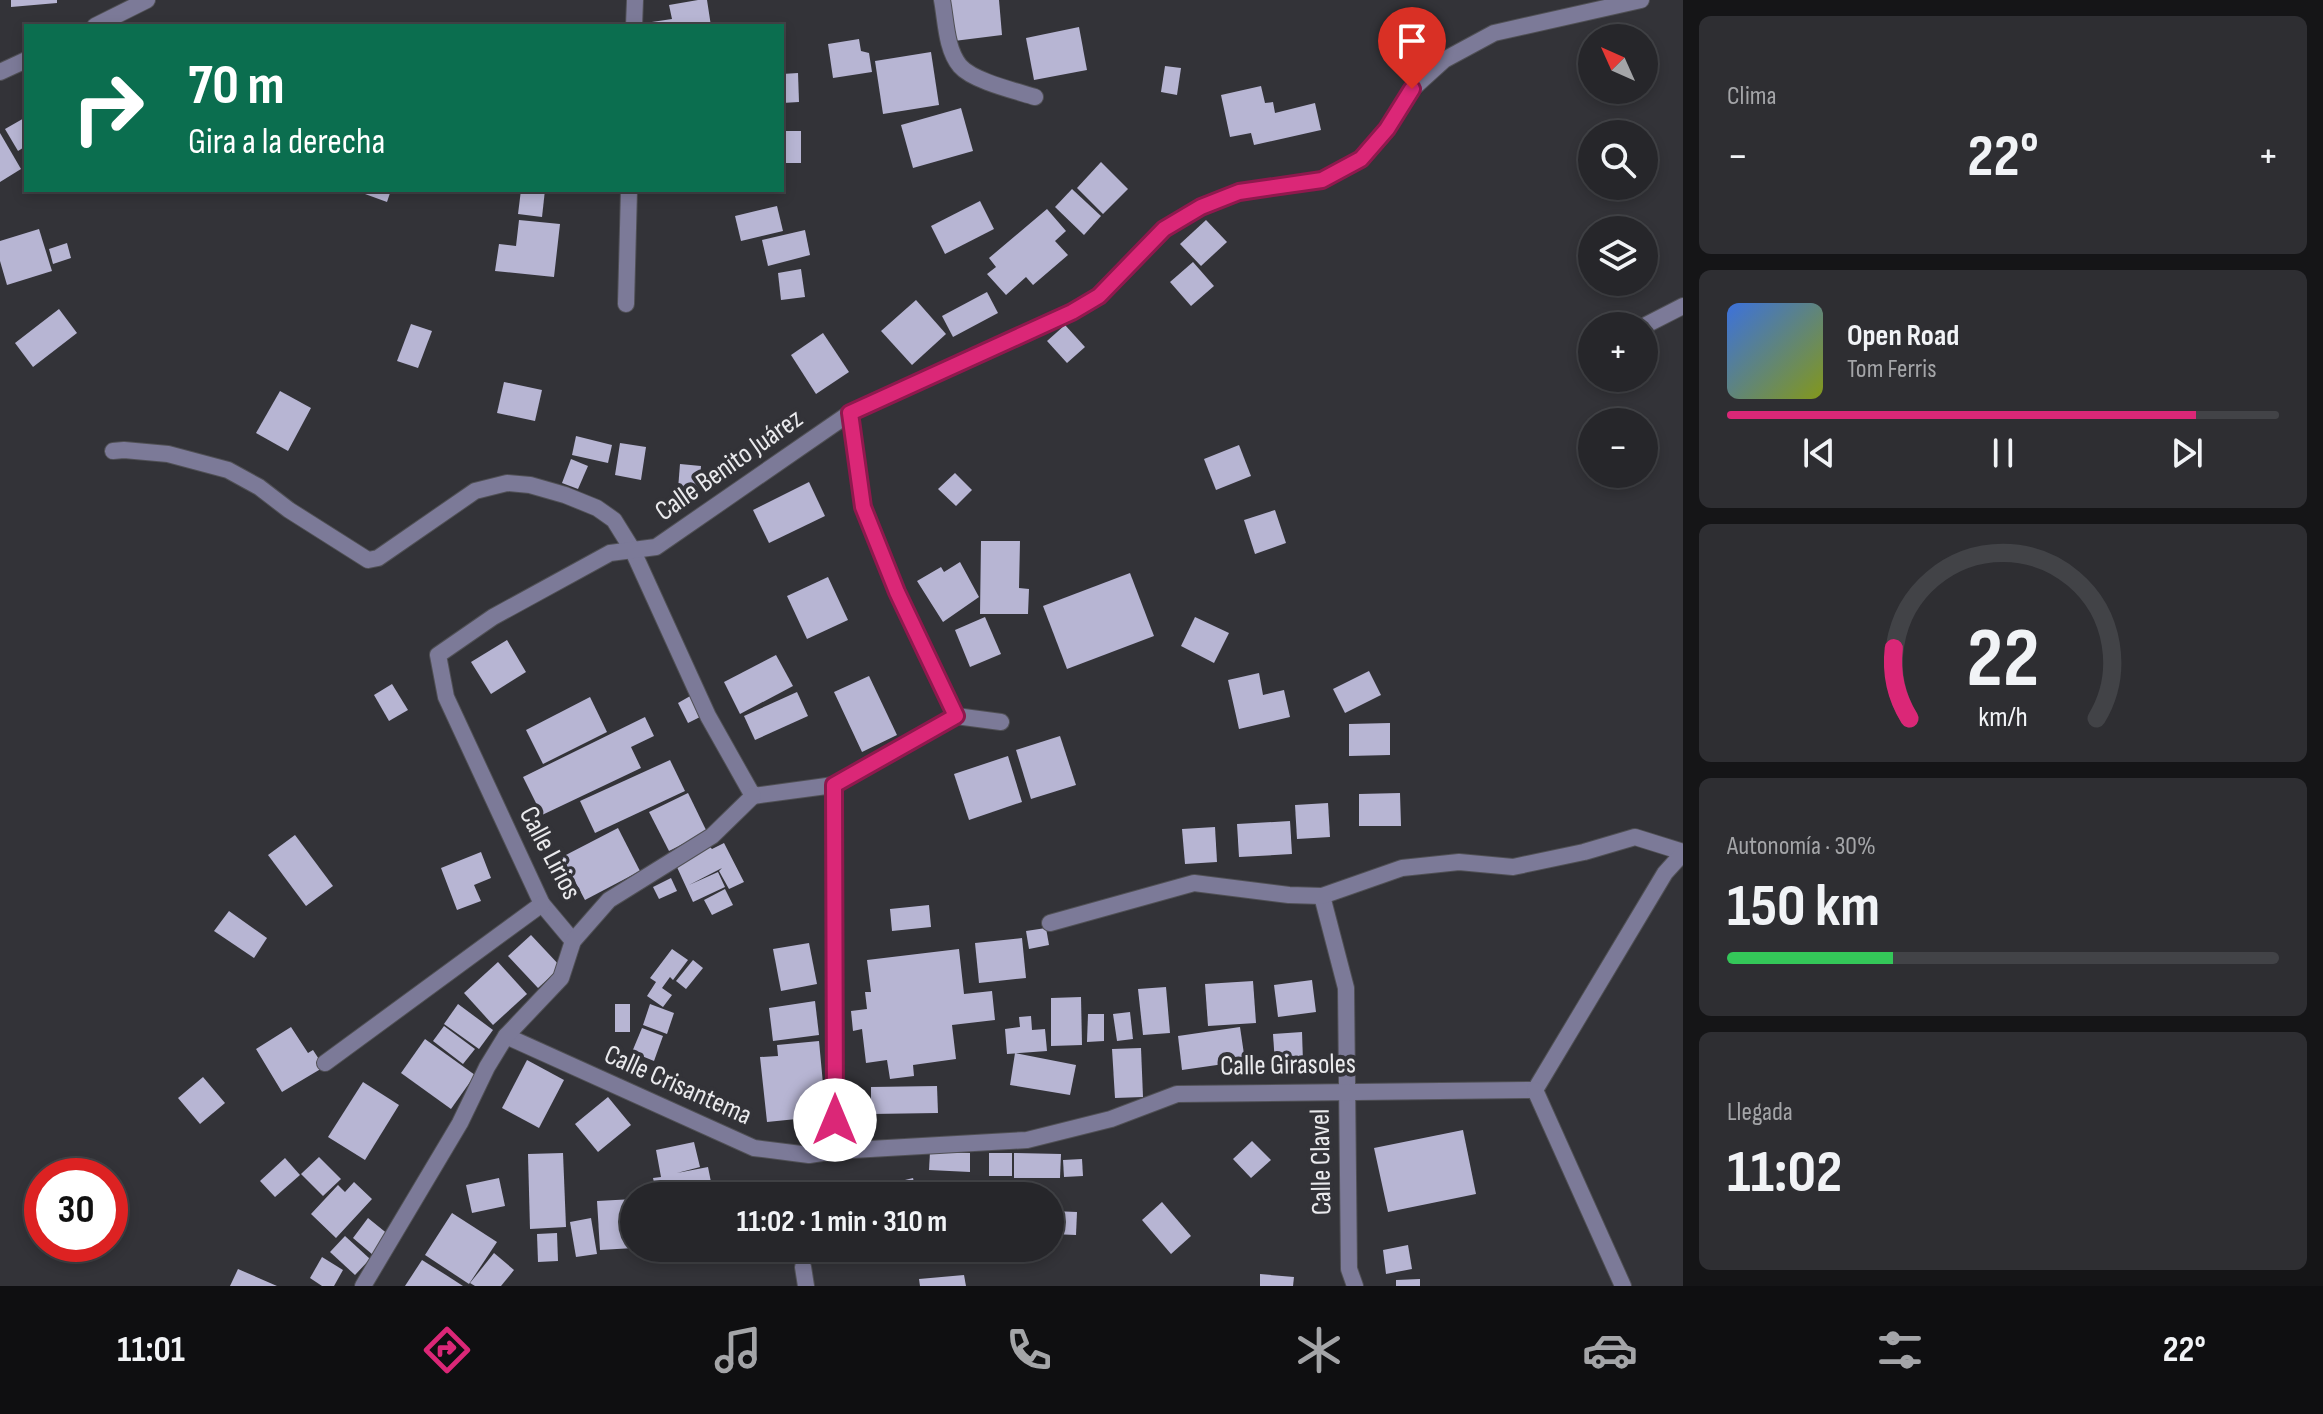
<!DOCTYPE html>
<html lang="es">
<meta charset="utf-8">
<style>
:root{--surface:#26262a;--page:#2e2e32;--text:#f1f3f6;--muted:#a4a5a8;--line:#424347;--accent:#db2777}
body{margin:0;font-family:"Sofia Sans Condensed",sans-serif;background:var(--page);color:var(--text);height:100vh;display:flex;flex-direction:column;font-size:30px;white-space:nowrap}
*{box-sizing:border-box;margin:0}
p{font-size:26px;color:var(--muted)}
.icon{flex:none;width:44px;height:44px;fill:none;stroke:currentColor;stroke-width:2;stroke-linecap:round;stroke-linejoin:round}
.map{position:relative;flex:1;overflow:hidden}
.details{display:flex;flex-direction:column;gap:16px;padding:16px;background:#151517;width:640px}
.details>*{flex:none}
.top-card{position:absolute;left:24px;top:24px;width:760px;height:168px;border-radius:0px;box-shadow:0 4px 12px #0003,0 0 0 2px var(--line);background:#0b6e4f;color:#fff;overflow:hidden}
.needle{width:52px;rotate:315deg}
.fabs{position:absolute;left:1578px;top:24px;display:grid;gap:16px}
.fabs a{display:grid;place-items:center;width:80px;height:80px;border-radius:50%;background:var(--surface);box-shadow:0 4px 12px #0003,0 0 0 2px var(--line);font-size:40px}
.speed{position:absolute;left:24px;top:1158px;display:flex;gap:16px;font-size:40px;font-weight:700;text-align:center}
.speed>*{display:grid;place-content:center;width:104px;height:104px;border-radius:50%;background:var(--surface);box-shadow:0 4px 12px #0003,0 0 0 2px var(--line);line-height:1}
.speed .limit{border:12px solid #d22;background:#fff;color:#111}
.pin{position:absolute;display:grid;place-items:center;width:68px;height:68px;color:#fff;margin:-82px -34px;border-radius:50% 50% 50% 0;rotate:-45deg;box-shadow:0 0 8px #0007}
.pin .icon{rotate:45deg}
.me{position:absolute;width:88px;margin:-44px;rotate:0deg;stroke-linejoin:round;filter:drop-shadow(0 0 6px #0008)}
.turn{display:flex;align-items:center;gap:28px;height:168px;padding:0 32px;font-size:36px}
.turn .icon{width:104px;height:104px;stroke-width:2.5}
.turn b{display:block;font-size:56px;line-height:68px}
.big{font-size:60px;font-weight:700;line-height:1.1}
.details .tile{flex:1;display:flex;flex-direction:column;justify-content:center;gap:12px;min-width:0;padding:0 28px;border-radius:12px;background:var(--page)}
.details .dial{align-items:center;gap:0}
.dial svg{height:208px;overflow:visible;fill:none;stroke:var(--line);stroke-width:7;stroke-linecap:round;text-anchor:middle}
.dial text{fill:var(--text);stroke:none}
.song{display:flex;align-items:center;gap:24px}
.cover{width:96px;height:96px;border-radius:12px;background:linear-gradient(135deg,hsl(220 70% 55%),hsl(70 70% 35%))}
.played{height:8px;border-radius:4px;background:linear-gradient(90deg,var(--accent) 85%,var(--line) 85%)}
.keys{display:flex;justify-content:space-around;direction:ltr}
.heat{display:flex;justify-content:space-between;align-items:center;font-size:44px;direction:ltr}
.charge{height:12px;border-radius:6px;background:linear-gradient(90deg,#34c759 30%,var(--line) 0)}
.trip{position:absolute;left:620px;top:1182px;width:444px;height:80px;border-radius:40px;background:var(--surface);box-shadow:0 4px 12px #0003,0 0 0 2px var(--line);font-weight:700;line-height:80px;text-align:center}
.tabs{display:flex;height:128px;justify-content:space-around;align-items:center;background:#0f0f11;color:var(--muted)}
.tabs .icon{width:56px;height:56px}
.tabs .selected{color:var(--accent)}
.tabs b{font-size:36px;color:var(--text)}
main{display:flex;flex:1;min-height:0}
.map>svg:first-child{display:block}
</style>
<main>
<div class="map">
<svg width="1683" height="1286" viewBox="0 0 1683 1286">
<rect width="100%" height="100%" fill="#333338"/>
<!-- building -->
<g fill="#b7b5d3">
<polygon points="11,0 57,0 57,3 11,7"/>
<polygon points="698,0 707,0 711,26 646,26 645,23 672,19 669,5"/>
<polygon points="950,0 999,0 1002,35 954,41"/>
<polygon points="1079,27 1087,70 1034,80 1026,38"/>
<polygon points="859,39 861,51 869,53 872,72 833,78 828,44"/>
<polygon points="931,52 939,105 883,114 875,61"/>
<polygon points="1165,66 1181,68 1177,95 1161,92"/>
<polygon points="798,73 799,102 782,103 782,74"/>
<polygon points="1261,86 1265,103 1273,102 1275,113 1315,103 1321,130 1254,145 1251,133 1230,137 1221,95"/>
<polygon points="961,108 973,151 913,168 901,125"/>
<polygon points="26,117 26,146 18,151 5,129"/>
<rect x="782" y="131" width="19" height="32"/>
<polygon points="0,133 21,169 0,182"/>
<polygon points="1101,162 1128,189 1103,214 1077,188"/>
<polygon points="1072,189 1101,216 1084,235 1055,207"/>
<polygon points="354,190 391,190 387,202"/>
<polygon points="521,190 545,190 542,217 518,214"/>
<polygon points="980,201 994,229 945,254 931,226"/>
<polygon points="777,206 783,231 741,241 735,216"/>
<polygon points="1047,209 1066,231 1055,241 1068,255 1033,285 1026,277 1006,295 987,274 996,267 989,258"/>
<polygon points="519,220 560,224 554,277 495,271 499,244 516,246"/>
<polygon points="1206,220 1227,242 1201,266 1180,244"/>
<polygon points="39,229 52,271 7,285 0,261 0,241"/>
<polygon points="805,230 810,255 768,266 762,240"/>
<polygon points="67,243 71,258 53,264 49,249"/>
<polygon points="1193,262 1214,286 1191,306 1170,282"/>
<polygon points="801,269 805,297 781,300 778,273"/>
<polygon points="987,292 998,313 953,337 942,316"/>
<polygon points="916,300 946,334 912,365 881,331"/>
<polygon points="59,309 77,333 33,367 15,343"/>
<polygon points="411,324 432,331 418,368 397,361"/>
<polygon points="1065,325 1085,347 1067,363 1047,341"/>
<polygon points="823,333 849,372 816,394 791,355"/>
<polygon points="504,382 542,390 535,421 497,413"/>
<polygon points="280,391 311,408 288,451 256,433"/>
<polygon points="576,436 612,445 608,463 572,455"/>
<polygon points="620,443 646,447 641,480 615,475"/>
<polygon points="1239,445 1251,476 1216,490 1204,459"/>
<polygon points="571,459 588,466 578,489 562,483"/>
<polygon points="680,464 701,466 699,490 678,489"/>
<polygon points="955,473 972,490 956,506 938,489"/>
<polygon points="809,482 825,516 769,543 753,510"/>
<polygon points="1275,510 1286,543 1255,554 1244,520"/>
<polygon points="981,541 1020,541 1019,588 1029,589 1028,614 980,614"/>
<polygon points="960,562 979,597 943,622 917,581 941,567 944,572"/>
<polygon points="1130,573 1154,636 1067,669 1043,606"/>
<polygon points="828,577 848,620 807,639 787,596"/>
<polygon points="985,617 1001,654 970,667 955,630"/>
<polygon points="1195,617 1229,633 1214,663 1181,646"/>
<polygon points="507,640 526,672 491,694 471,662"/>
<polygon points="776,655 793,686 740,714 724,682"/>
<polygon points="1369,671 1381,695 1345,713 1333,689"/>
<polygon points="1259,673 1263,695 1284,690 1290,717 1239,729 1228,680"/>
<polygon points="869,676 897,735 862,752 834,692"/>
<polygon points="392,684 408,710 389,721 374,695"/>
<polygon points="797,692 808,716 755,740 744,716"/>
<polygon points="692,695 702,716 688,723 678,703"/>
<polygon points="590,697 607,732 543,764 526,730"/>
<polygon points="645,717 654,736 631,747 641,768 542,815 523,777"/>
<polygon points="1390,723 1390,755 1349,756 1349,724"/>
<polygon points="1060,736 1076,785 1031,799 1016,750"/>
<polygon points="1008,756 1022,802 969,820 954,774"/>
<polygon points="670,760 685,791 595,833 580,801"/>
<polygon points="688,793 707,832 669,851 649,812"/>
<polygon points="1400,793 1401,826 1359,826 1359,794"/>
<polygon points="1328,803 1330,837 1297,839 1295,805"/>
<polygon points="1290,821 1292,854 1239,857 1237,824"/>
<polygon points="1215,827 1217,862 1185,864 1182,829"/>
<polygon points="618,828 640,871 585,900 562,857"/>
<polygon points="295,835 333,886 306,906 268,855"/>
<polygon points="724,843 744,882 729,889 719,871 722,868 689,885 718,872 725,887 693,902 676,865 710,847 712,849"/>
<polygon points="481,852 491,878 474,885 481,901 457,910 441,868"/>
<polygon points="671,878 677,891 659,899 653,887"/>
<polygon points="725,889 733,905 712,915 704,900"/>
<polygon points="929,905 931,927 892,931 890,909"/>
<polygon points="229,911 267,938 254,958 214,931"/>
<polygon points="1046,928 1049,945 1029,949 1026,931"/>
<polygon points="531,935 561,967 538,988 508,956"/>
<polygon points="1022,938 1026,978 979,983 975,943"/>
<polygon points="809,943 817,984 781,991 773,949"/>
<polygon points="672,949 688,960 673,980 670,977 662,988 672,995 663,1007 647,996 656,982 650,978"/>
<polygon points="959,949 964,994 992,991 995,1020 952,1025 956,1059 913,1065 914,1076 890,1079 887,1060 866,1063 862,1029 853,1031 851,1011 867,1009 865,992 871,992 867,960"/>
<polygon points="693,960 703,968 686,989 676,981"/>
<polygon points="498,962 527,994 493,1025 464,993"/>
<polygon points="1312,980 1316,1012 1278,1017 1274,985"/>
<polygon points="1253,981 1256,1023 1208,1026 1205,984"/>
<polygon points="1166,987 1170,1033 1143,1035 1138,989"/>
<polygon points="1081,997 1082,1045 1051,1046 1051,998"/>
<polygon points="815,1001 819,1035 773,1041 769,1008"/>
<polygon points="458,1004 493,1030 479,1049 444,1024"/>
<rect x="615" y="1004" width="15" height="28"/>
<polygon points="650,1004 674,1013 667,1034 643,1025"/>
<polygon points="1130,1012 1133,1039 1117,1041 1113,1014"/>
<polygon points="1088,1014 1104,1014 1104,1041 1087,1042"/>
<polygon points="1031,1016 1032,1030 1045,1029 1047,1051 1007,1054 1005,1029 1020,1027 1019,1017"/>
<polygon points="444,1026 475,1049 463,1064 433,1041"/>
<polygon points="291,1027 308,1053 313,1050 324,1067 282,1092 256,1049"/>
<polygon points="1240,1027 1245,1061 1182,1070 1178,1036"/>
<polygon points="642,1028 663,1036 654,1061 632,1052"/>
<polygon points="1302,1032 1303,1062 1275,1064 1273,1034"/>
<polygon points="425,1039 475,1075 451,1109 401,1073"/>
<polygon points="819,1041 826,1116 767,1122 760,1057 778,1056 777,1045"/>
<polygon points="1141,1048 1143,1097 1115,1098 1112,1049"/>
<polygon points="1015,1053 1076,1065 1070,1095 1010,1085"/>
<polygon points="527,1060 564,1080 539,1128 502,1108"/>
<polygon points="203,1077 225,1103 200,1124 178,1098"/>
<polygon points="363,1082 399,1105 365,1160 328,1137"/>
<polygon points="937,1086 938,1113 871,1114 871,1087"/>
<polygon points="608,1097 631,1125 598,1152 575,1124"/>
<polygon points="1463,1130 1476,1194 1388,1212 1374,1148"/>
<polygon points="1252,1141 1271,1160 1251,1178 1233,1159"/>
<polygon points="694,1142 700,1167 677,1173 708,1167 713,1192 694,1196 657,1196 653,1178 661,1177 656,1150"/>
<polygon points="930,1152 970,1153 970,1172 929,1170"/>
<polygon points="563,1153 566,1227 530,1229 528,1154"/>
<rect x="989" y="1153" width="23" height="23"/>
<polygon points="1014,1153 1061,1154 1060,1178 1014,1178"/>
<polygon points="319,1157 341,1179 323,1196 301,1174"/>
<polygon points="285,1158 300,1175 275,1197 260,1181"/>
<polygon points="1082,1159 1083,1176 1064,1177 1063,1160"/>
<polygon points="499,1178 505,1206 472,1213 466,1185"/>
<polygon points="913,1178 917,1196 845,1196 845,1195"/>
<polygon points="354,1182 372,1199 336,1238 311,1214 338,1185 345,1192"/>
<polygon points="770,1185 771,1196 715,1196 715,1187"/>
<polygon points="634,1199 634,1248 600,1250 597,1201"/>
<polygon points="1162,1202 1191,1236 1171,1254 1142,1220"/>
<polygon points="1053,1211 1077,1212 1076,1235 1052,1234"/>
<polygon points="452,1213 497,1242 469,1284 425,1255"/>
<polygon points="368,1218 389,1235 373,1255 353,1238"/>
<polygon points="591,1218 597,1254 576,1257 570,1222"/>
<polygon points="557,1233 558,1261 538,1262 537,1234"/>
<polygon points="345,1236 370,1259 355,1275 330,1252"/>
<polygon points="1408,1245 1412,1269 1386,1274 1383,1250"/>
<polygon points="494,1253 514,1270 501,1286 475,1286 470,1283"/>
<polygon points="322,1257 343,1270 334,1286 322,1286 310,1278"/>
<polygon points="422,1260 446,1275 463,1286 405,1286"/>
<polygon points="238,1269 277,1286 230,1286"/>
<polygon points="1260,1274 1294,1277 1293,1286 1260,1286"/>
<polygon points="964,1275 966,1286 920,1286 919,1279"/>
<polygon points="1420,1279 1420,1286 1396,1286 1396,1280"/>
</g>
<g fill="none" stroke-linecap="round" stroke-linejoin="round">
<!-- minor casing -->
<g stroke="#505055" stroke-width="18">
<g id="minor">
<path d="M942 0C946 21 946 49 960 66 973 81 1016 91 1035 97"/>
<polyline points="95,26 147,0"/>
<polyline points="634,26 635,0"/>
<polyline points="0,72 26,60"/>
<polyline points="626,304 629,190"/>
<polyline points="1644,326 1683,306"/>
<polyline points="850,413 863,507 897,592 956,716"/>
<polyline points="113,451 124,450 168,454 228,470 259,487 289,510 368,560 378,558 475,491 507,483 530,485 565,495 597,508 614,520 632,549 708,716 753,796 834,785 956,716 1001,722"/>
<polyline points="834,785 835,1151"/>
<polyline points="1322,896 1346,988 1349,1269 1355,1286"/>
<polyline points="1050,923 1194,883 1289,895 1322,896 1402,868 1459,862 1513,867 1584,852 1635,837 1683,852"/>
<polyline points="573,941 542,904 446,697 438,655 493,617 610,553 656,547 850,413 1072,312 1099,296 1164,229 1201,207 1239,192 1322,180 1361,159 1387,129 1412,89 1444,60 1494,33 1641,0"/>
<polyline points="506,1036 754,1148 809,1155 835,1151 1027,1140 1111,1119 1177,1094 1535,1090"/>
<polyline points="325,1063 542,904"/>
<polyline points="1535,1090 1665,873 1683,853"/>
<polyline points="1535,1090 1623,1286"/>
<polyline points="803,1267 806,1286"/>
<polyline points="363,1286 460,1123 487,1067 506,1036 561,978 573,941 609,900 712,836 753,796"/>
</g>
</g>
<!-- minor -->
<use href="#minor" stroke="#7c7a98" stroke-width="16"/>
</g>
<g fill="none" stroke-linecap="round" stroke-linejoin="round">
<!-- route casing -->
<g stroke="#8e194d" stroke-width="20">
<polyline id="route" points="835,1120 834,785 956,716 897,592 863,507 850,413 1072,312 1099,296 1164,229 1201,207 1239,192 1322,180 1361,159 1387,129 1412,89"/>
</g>
<!-- route -->
<use href="#route" stroke="#db2777" stroke-width="14"/>
</g>
<g text-anchor="middle" dominant-baseline="central" stroke-width="8" stroke-linejoin="round" paint-order="stroke">
<!-- street labels -->
<g font-size="28" fill="#eaeaed" stroke="#333338">
<text transform="translate(729 465) rotate(-35)">Calle Benito Juárez</text>
<text transform="translate(550 853) rotate(62)">Calle Lirios</text>
<text transform="translate(1288 1065) rotate(-1)">Calle Girasoles</text>
<text transform="translate(678 1085) rotate(24)">Calle Crisantema</text>
<text transform="translate(1321 1162) rotate(-91)">Calle Clavel</text>
</g>
</g>
</svg>
<div class="fabs">
<a><svg class="needle" viewBox="-14 -14 28 28"><path d="M0-13l5 13h-10z" fill="#e53935"/><path d="M0 13l5-13h-10z" fill="#a4a5a8"/></svg></a>
<a><svg class="icon" aria-label="search" viewBox="0 0 24 24"><circle cx="10" cy="10" r="6"/><path d="M15 15l6 6"/></svg></a>
<a><svg class="icon" aria-label="layers" viewBox="0 0 24 24"><path d="M12 4l9 5-9 5-9-5zM3 14l9 5 9-5"/></svg></a>
<a>+</a>
<a>−</a>
</div>
<div class="speed"><div class="limit">30</div></div>
<div class="pin" style="left:1412px;top:89px;background:#d93025"><svg class="icon" aria-label="arrive" viewBox="0 0 24 24"><path d="M6 21V4h12l-3 4 3 4H6"/></svg></div>
<svg class="me" style="left:835px;top:1120px" viewBox="-20 -20 40 40"><circle r="19" fill="#fff"/><path d="M0-13L10 11 0 6-10 11z" fill="#db2777"/></svg>
<div class="trip">11:02 · 1 min · 310 m</div>
<div class="top-card">
<div class="turn"><svg class="icon" aria-label="right" viewBox="0 0 24 24"><path d="M7 20v-9h11M14 6l5 5-5 5"/></svg><div><b>70 m</b>Gira a la derecha</div></div>
</div>
</div>
<section class="details">
<div class="tile"><p>Clima</p>
<div class="heat"><a>−</a><b class="big">22°</b><a>+</a></div>
</div>
<div class="tile">
<div class="song"><i class="cover"></i><div><b>Open Road</b><p>Tom Ferris</p></div></div>
<div class="played"></div>
<div class="keys"><svg class="icon" aria-label="previous" viewBox="0 0 24 24"><path d="M18 5L8 12l10 7zM5 5v14"/></svg><svg class="icon" aria-label="pause" viewBox="0 0 24 24"><path d="M8 5v14M16 5v14"/></svg><svg class="icon" aria-label="next" viewBox="0 0 24 24"><path d="M6 5l10 7-10 7zM19 5v14"/></svg></div>
</div>
<div class="tile dial"><svg viewBox="0 0 100 80">
<path d="M14 69A42 42 0 1 1 86 69"/>
<path d="M14 69A42 42 0 0 1 8 42" stroke="#db2777"/>
<text x="50" y="56" font-size="32" font-weight="700">22</text>
<text x="50" y="72" font-size="11">km/h</text>
</svg></div>
<div class="tile"><p>Autonomía · 30%</p><b class="big">150 km</b><div class="charge"></div></div>
<div class="tile"><p>Llegada</p><b class="big">11:02</b></div>
</section>
</main>
<nav class="tabs">
<b>11:01</b>
<svg class="icon selected" aria-label="directions" viewBox="0 0 24 24"><path d="M12 3l9 9-9 9-9-9zM9 14v-3h6M13 9l2 2-2 2"/></svg>
<svg class="icon" aria-label="music" viewBox="0 0 24 24"><path d="M9 18V5l10-2v13"/><circle cx="6" cy="18" r="3"/><circle cx="16" cy="16" r="3"/></svg>
<svg class="icon" aria-label="phone" viewBox="0 0 24 24"><path d="M5 4h4l2 5-3 2q2 4 5 5l2-3 5 2v4C11 20 4 13 5 4z"/></svg>
<svg class="icon" aria-label="climate" viewBox="0 0 24 24"><path d="M12 3v18M4 7l16 10M4 17L20 7"/></svg>
<svg class="icon" aria-label="car" viewBox="0 0 24 24"><path d="M5 17H2v-5l4-1 3-4h7l3 4 3 1v5h-3M9 17h6M6 11h13"/><circle cx="7" cy="17" r="2"/><circle cx="17" cy="17" r="2"/></svg>
<svg class="icon" aria-label="filters" viewBox="0 0 24 24"><path d="M4 7h16M4 17h16"/><circle cx="9" cy="7" r="2"/><circle cx="15" cy="17" r="2"/></svg>
<b>22°</b>
</nav>
